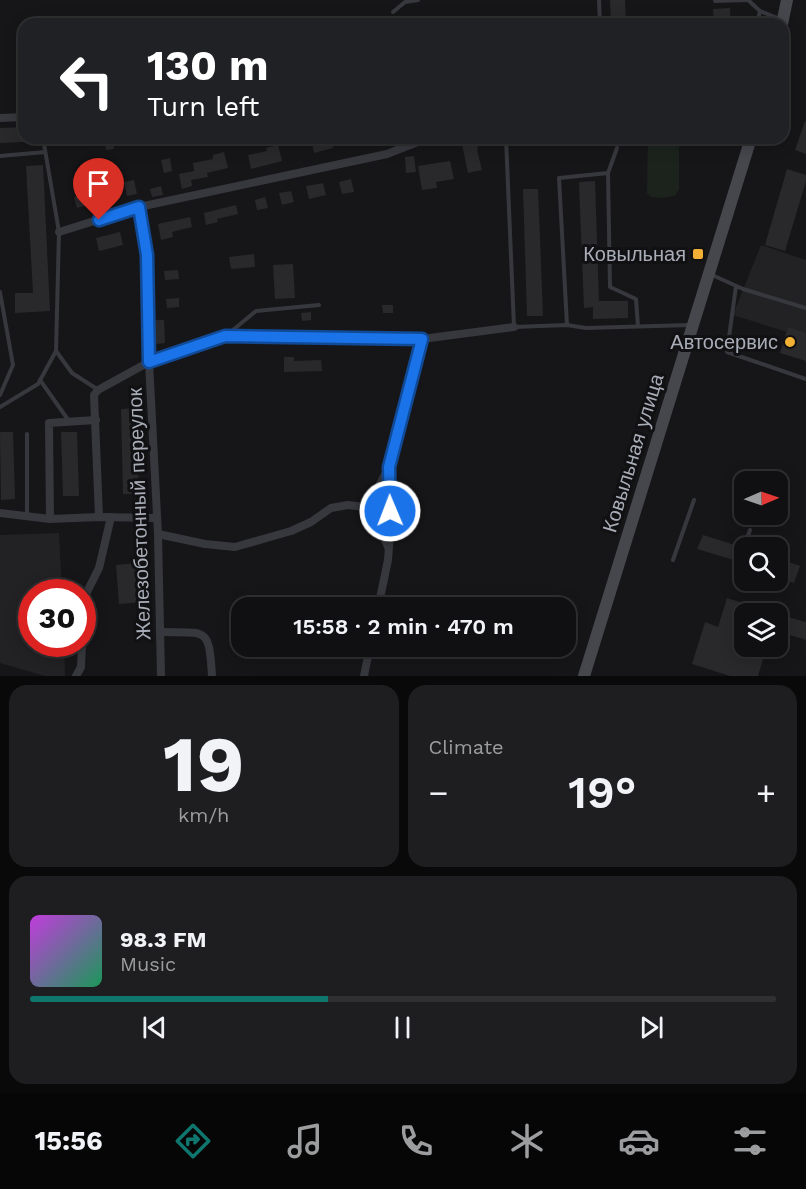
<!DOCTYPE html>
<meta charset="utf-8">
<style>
:root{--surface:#101012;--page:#1e1e20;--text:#f1f3f6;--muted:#9c9d9f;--line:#303032;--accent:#0f766e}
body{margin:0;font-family:"Work Sans",sans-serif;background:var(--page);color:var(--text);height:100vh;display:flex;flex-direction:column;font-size:22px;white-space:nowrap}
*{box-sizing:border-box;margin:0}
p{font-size:20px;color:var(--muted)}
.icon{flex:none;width:33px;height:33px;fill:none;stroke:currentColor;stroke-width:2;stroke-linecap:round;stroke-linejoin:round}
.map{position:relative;height:676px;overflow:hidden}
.details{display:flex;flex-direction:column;gap:9px;padding:9px;background:#09090a;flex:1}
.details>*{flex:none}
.hud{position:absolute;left:18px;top:18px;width:771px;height:126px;border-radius:18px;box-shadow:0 3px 15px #0003,0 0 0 2px var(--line);background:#202124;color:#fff;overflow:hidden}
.needle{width:39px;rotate:88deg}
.tools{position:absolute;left:734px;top:471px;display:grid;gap:12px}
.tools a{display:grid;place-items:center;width:54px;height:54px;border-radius:12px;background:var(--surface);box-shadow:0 3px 15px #0003,0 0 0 2px var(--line);font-size:30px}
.speed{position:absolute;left:18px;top:579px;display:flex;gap:12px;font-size:30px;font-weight:700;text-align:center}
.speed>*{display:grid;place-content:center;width:78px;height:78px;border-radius:50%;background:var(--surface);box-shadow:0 3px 15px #0003,0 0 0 2px var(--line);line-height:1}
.speed .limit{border:9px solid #d22;background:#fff;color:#111}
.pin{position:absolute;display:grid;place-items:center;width:51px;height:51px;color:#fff;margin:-62px -26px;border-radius:50% 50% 50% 0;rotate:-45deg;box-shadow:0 0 6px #0007}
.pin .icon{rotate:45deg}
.me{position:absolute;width:66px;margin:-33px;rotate:359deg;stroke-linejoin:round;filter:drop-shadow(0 0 4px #0008)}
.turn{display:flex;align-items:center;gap:21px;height:126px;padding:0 30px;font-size:27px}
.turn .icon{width:78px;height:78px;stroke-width:2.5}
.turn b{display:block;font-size:42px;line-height:51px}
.big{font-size:45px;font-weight:600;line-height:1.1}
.details .widget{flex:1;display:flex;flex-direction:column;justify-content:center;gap:9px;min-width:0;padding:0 21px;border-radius:18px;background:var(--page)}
.details .dial{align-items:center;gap:0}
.dial b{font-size:78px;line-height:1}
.song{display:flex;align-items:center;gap:18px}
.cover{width:72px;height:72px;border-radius:9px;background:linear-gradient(135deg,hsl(290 70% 55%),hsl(150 70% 35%))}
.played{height:6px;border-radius:3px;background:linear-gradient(90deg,var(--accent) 40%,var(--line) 40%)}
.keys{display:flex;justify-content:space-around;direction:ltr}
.heat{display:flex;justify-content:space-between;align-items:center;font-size:33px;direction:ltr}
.details .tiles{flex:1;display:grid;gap:9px;grid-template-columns:1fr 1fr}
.widget:last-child{grid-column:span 2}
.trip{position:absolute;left:231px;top:597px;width:345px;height:60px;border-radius:18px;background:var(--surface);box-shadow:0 3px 15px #0003,0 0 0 2px var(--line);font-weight:600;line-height:60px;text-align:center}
.tab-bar{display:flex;height:96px;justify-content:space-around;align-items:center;background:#060607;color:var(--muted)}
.tab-bar .icon{width:42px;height:42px}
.tab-bar .current{color:var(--accent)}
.tab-bar b{font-size:27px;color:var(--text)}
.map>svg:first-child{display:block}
</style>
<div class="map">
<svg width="806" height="676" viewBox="0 0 806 676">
<rect width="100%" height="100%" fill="#161618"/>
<!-- built -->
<g fill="#222225">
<polygon points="761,245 806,260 806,338 733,315"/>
<polygon points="59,533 62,592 32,592 32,644 64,644 65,676 45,676 0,663 0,535"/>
</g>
<!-- green -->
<polygon fill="#1c231d" points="648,138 679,138 679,189 675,196 660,198 651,197 647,193"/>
<!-- building -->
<g fill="#29292c">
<polygon points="610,0 625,0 626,24 611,24"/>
<polygon points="730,8 731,24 714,24 713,9"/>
<polygon points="805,121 806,122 806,154 795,150"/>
<polygon points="24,127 24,142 0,143 0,128"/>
<polygon points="104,138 113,138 114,149 106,150"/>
<polygon points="311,138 331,138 333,148 314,153"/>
<polygon points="477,142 478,150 477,150 482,170 468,173 462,144"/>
<polygon points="278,145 282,161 251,169 248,155 267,151 266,148"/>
<polygon points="224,152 228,168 207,173 208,177 191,180 192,186 182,189 179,174 194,171 193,163 213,159 213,155"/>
<polygon points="414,156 416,172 406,173 405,157"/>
<polygon points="170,158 172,171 164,173 161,160"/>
<polygon points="450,161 454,179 436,182 437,188 422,190 418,166"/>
<polygon points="43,165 50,311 15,313 15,293 33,293 26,166"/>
<polygon points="787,169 806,175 806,181 785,251 765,245"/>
<polygon points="351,179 354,192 342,194 339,182"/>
<polygon points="134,180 137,194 127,196 124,182"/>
<polygon points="595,181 599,301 628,301 628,318 593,319 593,307 584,308 579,182"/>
<polygon points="323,183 326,195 309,199 306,186"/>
<polygon points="161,186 163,195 152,197 150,189"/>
<polygon points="109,187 112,198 77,208 74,197 77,196 76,193 85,190 86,194"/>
<polygon points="523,189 538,189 543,316 527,316"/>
<polygon points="291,191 294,202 282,205 279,193"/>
<polygon points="265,197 268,208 257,210 255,200"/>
<polygon points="236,205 238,214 217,219 218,222 206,225 204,213"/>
<polygon points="190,217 192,227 172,232 173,237 161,240 158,224"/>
<polygon points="120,232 123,245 99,251 96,238"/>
<polygon points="254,254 255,267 231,269 229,257"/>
<polygon points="293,264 295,298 275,299 273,265"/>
<polygon points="178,270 179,279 165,280 164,271"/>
<polygon points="179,298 179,307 167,308 166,299"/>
<polygon points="382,305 393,305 393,313 383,313"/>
<polygon points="311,312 311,320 302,321 301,313"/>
<polygon points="155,320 164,320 165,343 156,344"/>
<polygon points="788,327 806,333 806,361 780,353"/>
<polygon points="284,357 294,357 294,361 321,360 322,371 284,372"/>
<polygon points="136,408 139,494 123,494 121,409"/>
<polygon points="0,432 13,432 15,499 1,500"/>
<polygon points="61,432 77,432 79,496 63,496"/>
<polygon points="703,535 738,546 734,560 697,549"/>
<polygon points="777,558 800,566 794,583 777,578"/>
<polygon points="138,563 142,602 119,604 116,565"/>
<polygon points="727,598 771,612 771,614 744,614 744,646 767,646 758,676 730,676 692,664 705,622 718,627"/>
<polygon points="777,614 806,622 806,640 777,631"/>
</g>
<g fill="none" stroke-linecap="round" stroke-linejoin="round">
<!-- service -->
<g stroke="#37383d" stroke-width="4">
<polyline points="599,0 600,24"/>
<polyline points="748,0 760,11 780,19"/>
<polyline points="715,1 748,0"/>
<polyline points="393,12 405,2 418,0"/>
<polyline points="757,24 760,11"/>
<polyline points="506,138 514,327 567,325 586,328 690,325"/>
<polyline points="0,156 45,152"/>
<polyline points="608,173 610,287 636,299 638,326"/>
<polyline points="710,274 743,289 806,308"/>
<polyline points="736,286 727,352 806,379"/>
<polyline points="0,292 13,365 0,395"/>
<polyline points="567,325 559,178 608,173 617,148"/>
<polyline points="228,334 256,311 319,305"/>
<polyline points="56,351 72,373 97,389"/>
<polyline points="40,380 69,421"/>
<polyline points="0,407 38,384 56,351 59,232 43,138"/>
<polyline points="27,434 27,516"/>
<polyline points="777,551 781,540"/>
<polyline points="673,560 694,500"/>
<polyline points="734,576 750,530"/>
<polyline points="766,584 768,580"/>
</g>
<!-- minor -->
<g stroke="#37383d" stroke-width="8">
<polyline points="0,118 24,117"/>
<polyline points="139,207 147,255 149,362 158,534 161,676"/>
<polyline points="59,232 139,207 387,154 428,138"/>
<polyline points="365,507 375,515 388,547"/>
<polyline points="0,513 50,519 99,517 157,518"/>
<polyline points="99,517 94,395 98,390 149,362 225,336 422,339 514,327"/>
<polyline points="50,519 49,423 96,420"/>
<polyline points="158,534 205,544 235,547 291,531 311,522 331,508 348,505 365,507 372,499 389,467 422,339"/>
<polyline points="378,608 388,560 390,533 389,468"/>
<polyline points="82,619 85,596 99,568 111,517"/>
<path d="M160 632C207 633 209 626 212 676"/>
<polyline points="76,676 81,667 82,644"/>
<polyline points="364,676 370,646"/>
</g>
<!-- secondary -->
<g stroke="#45474d" stroke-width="12">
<polyline points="782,24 787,0"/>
<polyline points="584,676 751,138"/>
</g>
</g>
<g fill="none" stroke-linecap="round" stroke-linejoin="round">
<!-- route casing -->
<g stroke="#114b97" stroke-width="15">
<polyline id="route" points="99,220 139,207 147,255 149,362 225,336 422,339 389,467 390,511"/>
</g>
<!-- route -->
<use href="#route" stroke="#1a73e8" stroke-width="10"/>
</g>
<!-- markers -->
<g fill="#f2b134" stroke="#111113" stroke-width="2">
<rect x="692" y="248" width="12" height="12" rx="3"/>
<circle cx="790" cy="342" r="6"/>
</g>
<g text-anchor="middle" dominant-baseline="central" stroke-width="6" stroke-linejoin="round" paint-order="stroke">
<!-- poi labels -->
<g font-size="20" fill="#a8adb8" stroke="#111113" text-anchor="end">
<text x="686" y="254">Ковыльная</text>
<text x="778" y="342">Автосервис</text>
</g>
<!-- street labels -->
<g font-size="20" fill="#a8adb8" stroke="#111113">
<text transform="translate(633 453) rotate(-73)">Ковыльная улица</text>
<text transform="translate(139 514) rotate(-92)">Железобетонный переулок</text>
</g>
</g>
</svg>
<div class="tools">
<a><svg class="needle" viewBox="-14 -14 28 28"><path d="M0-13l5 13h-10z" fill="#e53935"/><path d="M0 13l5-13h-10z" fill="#9c9d9f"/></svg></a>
<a><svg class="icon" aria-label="search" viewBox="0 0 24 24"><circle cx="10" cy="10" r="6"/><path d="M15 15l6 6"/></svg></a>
<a><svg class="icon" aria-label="layers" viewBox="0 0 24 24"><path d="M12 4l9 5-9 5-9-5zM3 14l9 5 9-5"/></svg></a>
</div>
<div class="speed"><div class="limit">30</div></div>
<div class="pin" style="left:99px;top:220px;background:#d93025"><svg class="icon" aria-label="arrive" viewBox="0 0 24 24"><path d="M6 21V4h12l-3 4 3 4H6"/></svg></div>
<svg class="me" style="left:390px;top:511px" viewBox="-20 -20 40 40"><circle r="17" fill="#1a73e8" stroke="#fff" stroke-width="3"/><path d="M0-11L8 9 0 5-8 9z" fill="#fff"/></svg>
<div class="trip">15:58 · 2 min · 470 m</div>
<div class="hud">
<div class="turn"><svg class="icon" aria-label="left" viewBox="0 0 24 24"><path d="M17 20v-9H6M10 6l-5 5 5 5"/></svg><div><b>130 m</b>Turn left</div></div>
</div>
</div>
<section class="details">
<div class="tiles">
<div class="widget dial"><b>19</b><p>km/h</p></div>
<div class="widget"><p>Climate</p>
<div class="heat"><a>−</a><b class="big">19°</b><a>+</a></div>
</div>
<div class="widget">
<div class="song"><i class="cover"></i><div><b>98.3 FM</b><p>Music</p></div></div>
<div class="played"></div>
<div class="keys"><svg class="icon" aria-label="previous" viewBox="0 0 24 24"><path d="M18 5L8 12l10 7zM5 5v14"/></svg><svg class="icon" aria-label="pause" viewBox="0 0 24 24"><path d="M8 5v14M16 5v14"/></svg><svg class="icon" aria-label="next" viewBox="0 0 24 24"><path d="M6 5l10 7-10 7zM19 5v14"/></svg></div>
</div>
</div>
</section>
<nav class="tab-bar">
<b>15:56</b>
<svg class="icon current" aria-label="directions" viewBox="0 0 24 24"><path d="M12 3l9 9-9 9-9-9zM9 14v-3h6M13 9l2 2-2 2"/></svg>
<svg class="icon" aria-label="music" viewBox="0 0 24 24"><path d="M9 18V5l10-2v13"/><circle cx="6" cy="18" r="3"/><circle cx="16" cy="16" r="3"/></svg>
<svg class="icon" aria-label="phone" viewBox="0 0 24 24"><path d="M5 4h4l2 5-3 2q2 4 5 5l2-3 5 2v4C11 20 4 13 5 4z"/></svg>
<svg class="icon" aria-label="climate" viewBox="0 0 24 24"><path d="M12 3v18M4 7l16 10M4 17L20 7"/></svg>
<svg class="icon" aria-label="car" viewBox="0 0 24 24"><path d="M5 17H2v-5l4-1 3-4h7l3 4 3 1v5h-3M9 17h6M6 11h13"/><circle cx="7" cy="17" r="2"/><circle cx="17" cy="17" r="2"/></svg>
<svg class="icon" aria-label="filters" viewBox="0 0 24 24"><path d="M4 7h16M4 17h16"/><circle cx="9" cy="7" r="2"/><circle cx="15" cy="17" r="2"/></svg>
</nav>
